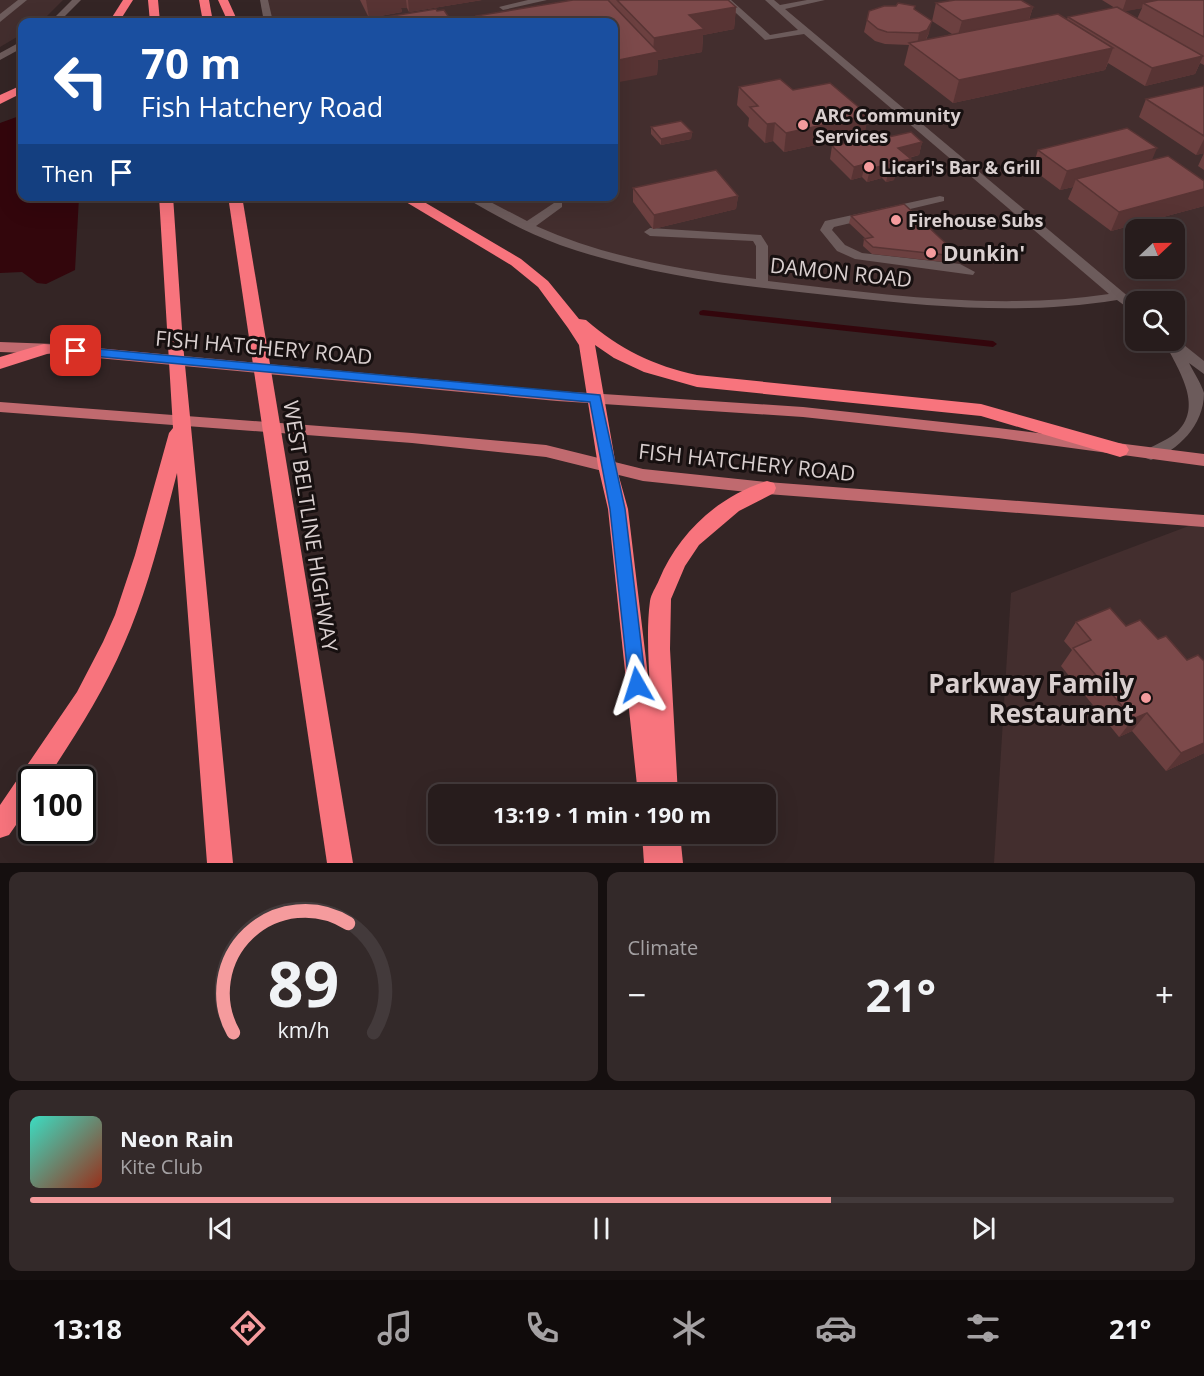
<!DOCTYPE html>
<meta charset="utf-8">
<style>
:root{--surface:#271c1c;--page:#332929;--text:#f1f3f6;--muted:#a4a1a3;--line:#433a3b;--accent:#f59b9d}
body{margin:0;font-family:"Open Sans",sans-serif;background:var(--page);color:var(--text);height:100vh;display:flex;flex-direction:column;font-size:22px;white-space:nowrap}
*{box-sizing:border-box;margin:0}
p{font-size:20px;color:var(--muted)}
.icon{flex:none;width:33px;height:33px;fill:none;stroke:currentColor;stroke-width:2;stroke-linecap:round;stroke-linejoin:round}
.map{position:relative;height:863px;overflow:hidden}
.details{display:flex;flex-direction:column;gap:9px;padding:9px;background:#150f0f;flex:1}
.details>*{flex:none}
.hud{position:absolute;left:18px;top:18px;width:600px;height:183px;border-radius:12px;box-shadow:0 6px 24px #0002,0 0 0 2px var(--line);background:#1a4fa0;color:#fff;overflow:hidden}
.needle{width:39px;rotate:68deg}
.buttons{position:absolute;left:1125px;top:219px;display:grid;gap:12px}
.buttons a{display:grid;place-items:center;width:60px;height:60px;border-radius:12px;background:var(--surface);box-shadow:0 6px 24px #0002,0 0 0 2px var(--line);font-size:30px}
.speed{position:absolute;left:18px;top:766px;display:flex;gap:12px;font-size:30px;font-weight:700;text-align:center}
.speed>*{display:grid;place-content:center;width:78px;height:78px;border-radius:50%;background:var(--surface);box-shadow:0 6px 24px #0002,0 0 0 2px var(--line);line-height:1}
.speed .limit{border:3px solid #111;border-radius:9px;background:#fff;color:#111}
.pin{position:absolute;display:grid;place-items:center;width:51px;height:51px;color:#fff;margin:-26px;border-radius:12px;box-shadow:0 3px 9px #0006}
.me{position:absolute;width:66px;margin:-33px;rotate:354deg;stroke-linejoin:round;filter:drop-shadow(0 0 4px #0008)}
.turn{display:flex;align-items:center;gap:21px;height:126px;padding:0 24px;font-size:27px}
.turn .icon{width:78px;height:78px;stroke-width:2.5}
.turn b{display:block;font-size:42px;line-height:51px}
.then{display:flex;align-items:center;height:57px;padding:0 24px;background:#0003;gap:12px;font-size:22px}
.big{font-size:45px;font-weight:700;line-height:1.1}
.details .widget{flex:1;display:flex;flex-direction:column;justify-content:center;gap:9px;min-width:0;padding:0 21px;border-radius:12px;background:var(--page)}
.details .dial{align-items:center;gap:0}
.dial svg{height:156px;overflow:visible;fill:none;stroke:var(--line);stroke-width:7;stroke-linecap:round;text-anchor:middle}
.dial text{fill:var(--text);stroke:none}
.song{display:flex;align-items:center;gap:18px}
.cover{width:72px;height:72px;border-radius:9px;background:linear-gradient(135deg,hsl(170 70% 55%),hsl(10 70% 35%))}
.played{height:6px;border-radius:3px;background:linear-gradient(90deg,var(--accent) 70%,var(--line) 70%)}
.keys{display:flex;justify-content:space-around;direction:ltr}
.heat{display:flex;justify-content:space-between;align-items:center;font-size:33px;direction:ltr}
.details .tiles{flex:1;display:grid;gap:9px;grid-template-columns:1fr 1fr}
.widget:last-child{grid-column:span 2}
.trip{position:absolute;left:428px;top:784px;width:348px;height:60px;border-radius:12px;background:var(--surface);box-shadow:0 6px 24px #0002,0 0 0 2px var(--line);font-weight:700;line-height:60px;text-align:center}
.menu{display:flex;height:96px;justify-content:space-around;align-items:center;background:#100b0b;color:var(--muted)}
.menu .icon{width:42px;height:42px}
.menu .selected{color:var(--accent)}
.menu b{font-size:27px;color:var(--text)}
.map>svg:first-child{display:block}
</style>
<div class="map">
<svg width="1204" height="863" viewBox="0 0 1204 863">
<rect width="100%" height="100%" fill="#342525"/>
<!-- built -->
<g fill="#432e2e" fill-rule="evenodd">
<polygon points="0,0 63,0 41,22 22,22 22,34 0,47"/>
<path d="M264 0H1204V369L1174 340V302H1136L1135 310 1119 296 1090 302 974 304 714 278 588 250 470 197 614 196V22H269ZM1136 230H1174V268H1136Z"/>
<polygon points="1202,521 1204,521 1204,863 994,863 1011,593"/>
</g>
<!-- water -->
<polygon fill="#33060c" points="22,115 22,196 79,197 75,270 46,284 37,283 22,272 0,273 0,123"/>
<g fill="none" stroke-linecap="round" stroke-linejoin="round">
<!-- stream -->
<polygon fill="#33060c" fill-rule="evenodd" points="703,310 993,341 997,344 993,347 700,315 699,313 700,311"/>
<!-- minor -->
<g fill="#6c5b5b" fill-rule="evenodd">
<polygon points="18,0 27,0 0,22 0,14"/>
<polygon points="72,0 81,0 59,22 50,22"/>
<polygon points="260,0 268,0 273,22 264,22"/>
<polygon points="528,0 547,0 503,10 499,7"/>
<path d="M722 0H731L770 35 798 30 765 0H774L780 5 807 0H825L785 9 1136 303V314L1117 300C1026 315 936 307 845 297 749 287 651 277 560 245 527 233 496 216 466 198L465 196H479L527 221 554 203H562V207L536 226C605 257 681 270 756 279V246L753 241 650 236 644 232 650 228 761 235 768 246V281C880 294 996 311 1109 294L804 34 765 40Z"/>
<polygon points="22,41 22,48 0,60 0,53"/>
<polygon points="940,196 944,197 944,201 834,227 832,230 845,245 862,253 960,264 975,272 973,275 855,259 837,251 820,230 825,221"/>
<path d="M1174 337 1204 361V374L1189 363C1194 373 1201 383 1204 393 1204 425 1178 451 1151 460L1146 458 1143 454 1146 450C1156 444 1170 439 1178 431 1204 405 1177 368 1164 341L1174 340Z"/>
</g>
<!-- major -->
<g fill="#c06a6f" fill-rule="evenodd">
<polygon points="0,342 54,344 557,391 803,407 998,428 1204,454 1204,466 998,438 803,417 557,401 54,354 0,352"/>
<polygon points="0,402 412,433 546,445 643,469 767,482 1204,515 1204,527 767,494 643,481 546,457 412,443 0,412"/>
</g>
<!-- highway -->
<g fill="#f8747d" fill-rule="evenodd">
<polygon points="123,0 133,0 119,22 109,22"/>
<polygon points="148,0 158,0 160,22 150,22"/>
<polygon points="199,0 209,0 213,22 203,22"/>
<polygon points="218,0 228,0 238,22 228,22"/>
<polygon points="22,85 22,93 0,104 0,95"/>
<path d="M159 196H173L183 344 233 863H207L177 473C162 531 148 590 124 644 103 693 75 736 46 780H32V802L9 835 0 838V805L77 692 103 642 115 615 135 555 169 433 173 428Z"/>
<polygon points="228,196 242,196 353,863 327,863"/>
<path d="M396 196H414L521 259 548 281 579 319 586 320C619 349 654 366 697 375L981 404 1126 445 1129 450 1126 455 1120 457 981 416 697 387 644 372 614 358 595 345 616 466 628 509 650 693C649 663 646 631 650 601 651 594 656 587 659 580 678 534 718 496 767 481L774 483 776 488 774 493 739 511 699 545 685 566 671 599 670 649 678 795H638L608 509 598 466 579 345 568 328 538 287 511 265Z"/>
<polygon points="44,344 50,345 52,349 50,353 0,369 0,357"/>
<polygon points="642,834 680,834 683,863 644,863"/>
</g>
</g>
<!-- wall -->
<g fill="#6c4040" fill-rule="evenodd">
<polygon points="360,0 482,0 409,12 407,8 401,8 402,12 369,18"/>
<polygon points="573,0 728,0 736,7 734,29 703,35 702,52 658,60 657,75 614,22 476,22 476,16"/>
<path d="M1102 0H1204V65L1200 63 1195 74 1145 86 1108 63 1105 70 953 103 904 65 909 45 885 44 875 41 864 32 867 20 914 9 929 33 926 40 952 34 932 21 936 3 1033 7 1029 20 1067 19 1068 17 1115 8ZM1142 8 1137 19 1124 11Z"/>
<polygon points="1204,86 1204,170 1198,166 1204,153 1196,155 1139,117 1146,99"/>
<polygon points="739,87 793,90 865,134 784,152 773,141 765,143 748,126 749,118 737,105"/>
<polygon points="651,127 692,132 691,139 661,145 651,134"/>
<polygon points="884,138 922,142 919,155 909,158 911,159 908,172 895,175 894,180 886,182 882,178 867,182 862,177 851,180 830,159 832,146"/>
<polygon points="1038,150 1152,160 1204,181 1204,206 1111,231 1068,199 1073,187 1060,190 1032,169"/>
<polygon points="633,188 738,196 736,209 653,229 633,202"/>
<polygon points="851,216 956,253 954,260 944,262 872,254 863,246 864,239 866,239 849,223"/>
<polygon points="1076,622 1126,626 1158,639 1187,660 1204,661 1204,753 1166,771 1132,731 1119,737 1061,666 1072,650 1064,641"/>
</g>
<!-- shaded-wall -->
<g fill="#583434">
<polygon points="366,0 406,0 407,8 401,8 402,12 369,18"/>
<polygon points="408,0 482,0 409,12"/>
<polygon points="1126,0 1175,0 1143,3 1142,8 1122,12"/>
<polygon points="736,7 734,29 703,35 702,52 658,60 657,75 614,83 614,61 653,53 654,38 689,15"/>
<polygon points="1033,7 1027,25 957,38 962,21"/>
<polygon points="932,21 929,33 924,42 917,45 919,33"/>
<polygon points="1113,48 1105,70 953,103 959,80"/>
<polygon points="1203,56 1195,74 1145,86 1152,68"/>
<polygon points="868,115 865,134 784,152 786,133"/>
<polygon points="775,123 773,141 765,143 767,124"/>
<polygon points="692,132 691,139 661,145 661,139"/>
<polygon points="1204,139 1204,153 1196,155"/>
<polygon points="922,142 919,155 894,161 898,148"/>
<polygon points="1157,148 1149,167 1076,179 1073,187 1060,190 1067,171"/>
<polygon points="911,159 908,172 895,175 894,180 886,182 889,169 893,163"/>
<polygon points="865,164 862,177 851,180 854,167"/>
<polygon points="885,165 882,178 867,182 870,169"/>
<polygon points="1204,189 1204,206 1111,231 1119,212"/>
<polygon points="738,196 736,209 653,229 654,215"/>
<polygon points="956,253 954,260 944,262 946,255"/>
<polygon points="1147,713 1132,731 1119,737 1133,719"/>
<polygon points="1204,743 1204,753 1166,771 1181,753"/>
</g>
<!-- building -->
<g fill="#7d4a4b" stroke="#583434" stroke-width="1.5">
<polygon points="573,0 608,0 658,52 614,61 614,22 480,22 476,16"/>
<polygon points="617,0 728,0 736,7 689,15 704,29 654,38"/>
<polygon points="955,0 1021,0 1033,7 962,21 936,3"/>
<polygon points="1158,0 1204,0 1204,37 1143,3"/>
<polygon points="898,3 915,6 914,9 932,21 927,30 919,33 887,32 878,29 867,20 869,11 884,6 896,6"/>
<polygon points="1117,7 1203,56 1152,68 1068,17"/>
<polygon points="436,9 437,11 444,10 452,22 390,22 386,17"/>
<polygon points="1058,14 1113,48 959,80 909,43"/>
<polygon points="780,79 793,90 830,83 868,115 786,133 775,123 767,124 750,107 758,106 739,87"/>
<polygon points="1204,86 1204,136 1146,99"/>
<polygon points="681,121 692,132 661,139 651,127"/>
<polygon points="1127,128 1157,148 1067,171 1038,150"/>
<polygon points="911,132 922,142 898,148 911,159 893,163 897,167 889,169 885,165 870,169 865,164 854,167 832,146 871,138 884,138"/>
<polygon points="1168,156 1204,181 1204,189 1119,212 1076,179"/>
<polygon points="716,170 738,196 654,215 633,188"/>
<polygon points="904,204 956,253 946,255 873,247 864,239 873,237 851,216"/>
<polygon points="1110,608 1126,626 1140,620 1158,639 1166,636 1187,660 1198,655 1204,661 1204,743 1181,753 1147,713 1133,719 1073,648 1091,640 1076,622"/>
</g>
<!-- route -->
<polygon fill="#1a73e8" stroke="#114b97" stroke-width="1.5" points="76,347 600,395 625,509 646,685 643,690 637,692 631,690 629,685 610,509 590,402 72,354 70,351 72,348"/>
<!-- markers -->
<g fill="#f59b9d" stroke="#171010" stroke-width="2">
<circle cx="803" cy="125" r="6"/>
<circle cx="869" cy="167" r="6"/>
<circle cx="896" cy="220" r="6"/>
<circle cx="931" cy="253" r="6"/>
<circle cx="1146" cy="698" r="6"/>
</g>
<g text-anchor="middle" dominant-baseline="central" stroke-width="6" stroke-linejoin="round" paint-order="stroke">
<!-- far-poi labels -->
<g font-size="18" font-weight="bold" fill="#d9cfcf" stroke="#171010" text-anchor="start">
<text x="815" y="115">ARC Community<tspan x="815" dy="21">Services</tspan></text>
<text x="881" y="167">Licari's Bar &amp; Grill</text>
<text x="908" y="220">Firehouse Subs</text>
</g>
<!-- poi labels -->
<g font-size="21" font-weight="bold" fill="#d9cfcf" stroke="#171010" text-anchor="start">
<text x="943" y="253">Dunkin'</text>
</g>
<!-- street labels -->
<g font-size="21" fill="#d9cfcf" stroke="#171010">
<text transform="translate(841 272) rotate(6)">DAMON ROAD</text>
<text transform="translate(264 347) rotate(5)">FISH HATCHERY ROAD</text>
<text transform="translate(747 462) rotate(6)">FISH HATCHERY ROAD</text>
<text transform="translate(311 526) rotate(81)">WEST BELTLINE HIGHWAY</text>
</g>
<!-- near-poi labels -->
<g font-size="26" font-weight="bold" fill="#d9cfcf" stroke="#171010" text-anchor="end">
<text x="1134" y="683">Parkway Family<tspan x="1134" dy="30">Restaurant</tspan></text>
</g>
</g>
</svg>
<div class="buttons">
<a><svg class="needle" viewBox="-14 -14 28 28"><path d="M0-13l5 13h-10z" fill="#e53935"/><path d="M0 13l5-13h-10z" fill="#a4a1a3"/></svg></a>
<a><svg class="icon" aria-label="search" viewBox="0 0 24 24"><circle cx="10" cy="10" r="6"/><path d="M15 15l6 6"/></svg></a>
</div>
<div class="speed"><div class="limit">100</div></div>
<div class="pin" style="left:76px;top:351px;background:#d93025"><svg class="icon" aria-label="arrive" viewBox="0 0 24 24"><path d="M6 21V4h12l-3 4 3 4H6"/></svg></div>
<svg class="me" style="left:637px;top:685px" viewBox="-20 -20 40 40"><path d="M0-17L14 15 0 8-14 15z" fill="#1a73e8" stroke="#fff" stroke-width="4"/></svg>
<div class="trip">13:19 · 1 min · 190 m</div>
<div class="hud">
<div class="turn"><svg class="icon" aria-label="left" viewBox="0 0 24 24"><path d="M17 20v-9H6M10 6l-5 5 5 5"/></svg><div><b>70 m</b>Fish Hatchery Road</div></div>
<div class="then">Then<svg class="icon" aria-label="arrive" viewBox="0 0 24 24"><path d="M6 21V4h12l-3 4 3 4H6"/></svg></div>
</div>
</div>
<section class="details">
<div class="tiles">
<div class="widget dial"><svg viewBox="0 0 100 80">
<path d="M14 69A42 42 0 1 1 86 69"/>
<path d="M14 69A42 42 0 0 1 73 13" stroke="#f59b9d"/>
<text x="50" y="56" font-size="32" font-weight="700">89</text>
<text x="50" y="72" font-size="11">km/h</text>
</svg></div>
<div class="widget"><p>Climate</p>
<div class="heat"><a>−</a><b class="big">21°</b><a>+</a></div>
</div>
<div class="widget">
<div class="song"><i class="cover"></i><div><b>Neon Rain</b><p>Kite Club</p></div></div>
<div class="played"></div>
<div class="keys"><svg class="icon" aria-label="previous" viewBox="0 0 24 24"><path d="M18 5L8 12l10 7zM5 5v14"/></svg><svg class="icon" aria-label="pause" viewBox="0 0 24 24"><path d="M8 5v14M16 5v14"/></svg><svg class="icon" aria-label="next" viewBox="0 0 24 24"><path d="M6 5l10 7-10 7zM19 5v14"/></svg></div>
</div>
</div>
</section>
<nav class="menu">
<b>13:18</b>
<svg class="icon selected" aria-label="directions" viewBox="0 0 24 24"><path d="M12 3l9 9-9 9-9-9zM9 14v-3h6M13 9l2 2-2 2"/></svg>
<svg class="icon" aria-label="music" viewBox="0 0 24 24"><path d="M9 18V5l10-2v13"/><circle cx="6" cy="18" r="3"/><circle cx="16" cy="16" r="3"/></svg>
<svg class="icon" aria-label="phone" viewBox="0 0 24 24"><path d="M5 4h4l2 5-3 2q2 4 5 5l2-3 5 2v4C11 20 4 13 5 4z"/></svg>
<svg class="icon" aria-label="climate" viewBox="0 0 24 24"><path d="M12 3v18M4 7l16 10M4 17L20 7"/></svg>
<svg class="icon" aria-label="car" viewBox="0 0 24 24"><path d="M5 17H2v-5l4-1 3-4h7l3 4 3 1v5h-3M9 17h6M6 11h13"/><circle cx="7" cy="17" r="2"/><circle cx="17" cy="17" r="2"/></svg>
<svg class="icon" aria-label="filters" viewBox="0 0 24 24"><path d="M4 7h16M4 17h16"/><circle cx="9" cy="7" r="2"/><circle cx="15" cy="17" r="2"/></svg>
<b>21°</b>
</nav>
